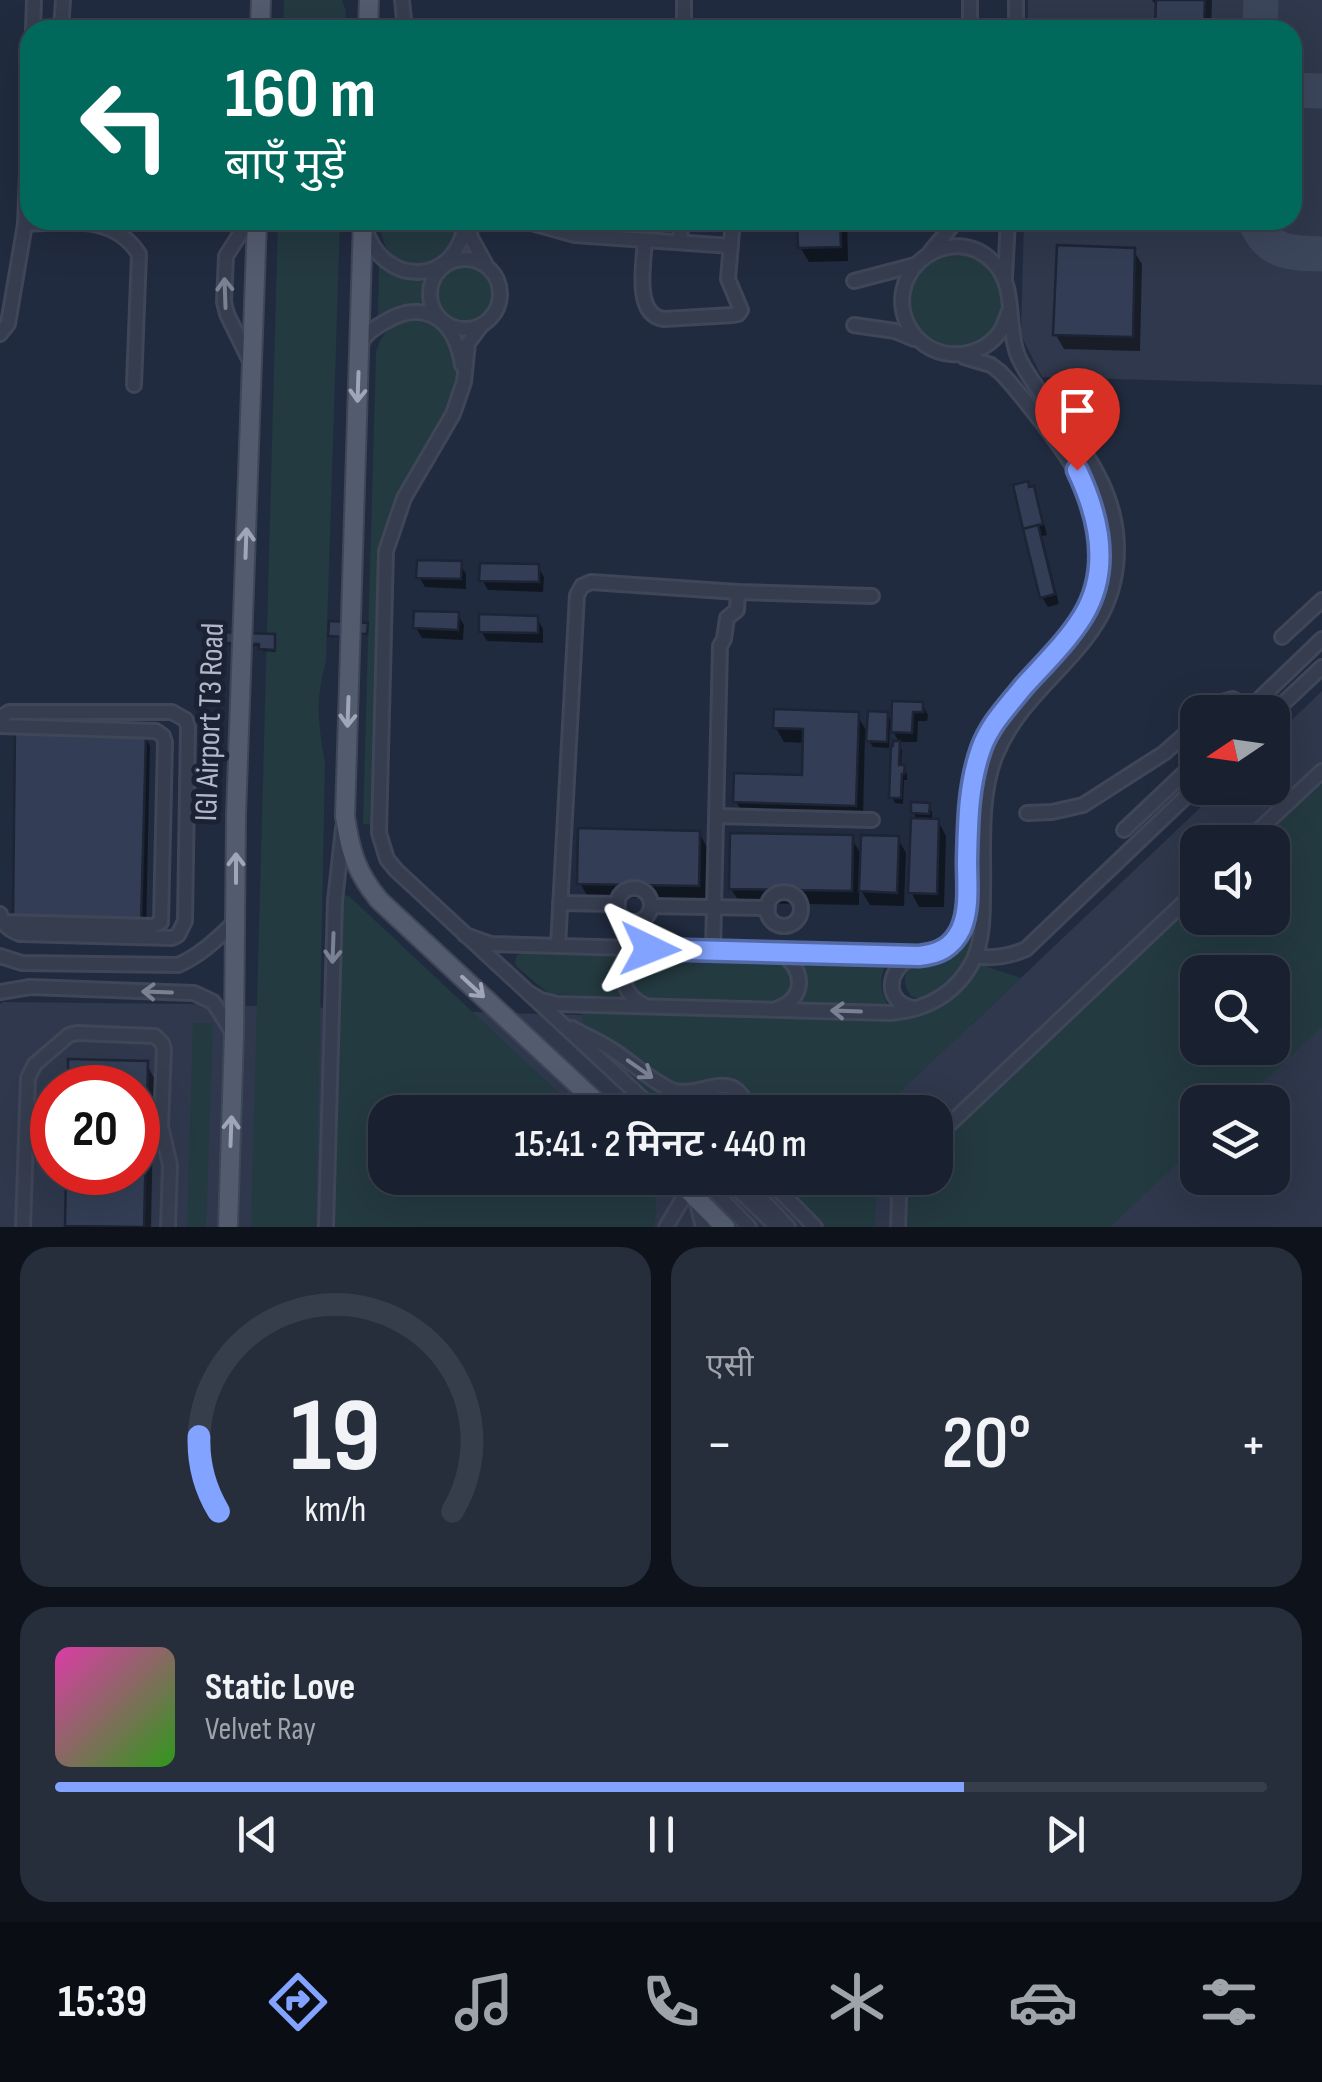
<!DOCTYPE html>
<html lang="hi">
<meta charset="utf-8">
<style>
:root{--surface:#19202f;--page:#262d3b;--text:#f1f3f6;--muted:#9fa3aa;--line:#373e4b;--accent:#82a3ff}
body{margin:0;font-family:"Sofia Sans Condensed","Noto Sans Devanagari",sans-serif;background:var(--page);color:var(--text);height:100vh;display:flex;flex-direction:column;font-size:38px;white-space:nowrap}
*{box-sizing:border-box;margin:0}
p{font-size:32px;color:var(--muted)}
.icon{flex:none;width:55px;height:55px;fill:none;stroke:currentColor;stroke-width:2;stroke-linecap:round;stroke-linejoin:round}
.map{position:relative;height:1227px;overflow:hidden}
.drawer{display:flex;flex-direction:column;gap:20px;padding:20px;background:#0e121a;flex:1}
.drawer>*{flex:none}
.guide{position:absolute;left:20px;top:20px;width:1282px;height:210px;border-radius:30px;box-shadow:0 10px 40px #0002,0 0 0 2px var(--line);background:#00695c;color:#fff;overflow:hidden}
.needle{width:65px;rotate:257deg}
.buttons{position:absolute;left:1180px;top:695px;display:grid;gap:20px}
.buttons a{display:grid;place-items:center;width:110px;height:110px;border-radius:20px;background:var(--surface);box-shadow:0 10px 40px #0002,0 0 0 2px var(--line);font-size:50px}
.speed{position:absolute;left:30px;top:1065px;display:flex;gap:20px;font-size:50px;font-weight:700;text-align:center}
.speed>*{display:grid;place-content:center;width:130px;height:130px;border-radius:50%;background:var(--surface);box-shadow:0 10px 40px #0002,0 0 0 2px var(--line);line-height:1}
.speed .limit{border:15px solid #d22;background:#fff;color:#111}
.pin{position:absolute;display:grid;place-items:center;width:85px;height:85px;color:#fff;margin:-102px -42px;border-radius:50% 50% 50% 0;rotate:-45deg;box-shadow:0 0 10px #0007}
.pin .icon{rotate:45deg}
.me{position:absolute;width:110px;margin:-55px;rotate:92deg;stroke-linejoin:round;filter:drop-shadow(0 0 8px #0008)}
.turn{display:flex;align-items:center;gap:35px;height:210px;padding:0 40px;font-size:45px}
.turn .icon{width:130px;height:130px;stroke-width:2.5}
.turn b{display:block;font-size:70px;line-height:85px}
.big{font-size:75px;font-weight:600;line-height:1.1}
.drawer .card{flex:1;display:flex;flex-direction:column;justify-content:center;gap:15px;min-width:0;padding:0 35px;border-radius:30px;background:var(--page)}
.drawer .dial{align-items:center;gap:0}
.dial svg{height:260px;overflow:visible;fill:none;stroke:var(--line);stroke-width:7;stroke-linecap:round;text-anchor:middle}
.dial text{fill:var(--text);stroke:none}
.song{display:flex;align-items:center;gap:30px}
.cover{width:120px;height:120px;border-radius:15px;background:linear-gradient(135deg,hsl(320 70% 55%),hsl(110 70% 35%))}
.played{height:10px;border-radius:5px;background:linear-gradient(90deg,var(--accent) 75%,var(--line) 75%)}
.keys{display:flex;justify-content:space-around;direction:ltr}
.heat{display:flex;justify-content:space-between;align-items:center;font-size:55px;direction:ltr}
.drawer .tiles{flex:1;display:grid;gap:20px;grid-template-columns:1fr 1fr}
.card:last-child{grid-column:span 2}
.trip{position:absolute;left:368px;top:1095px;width:585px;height:100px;border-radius:30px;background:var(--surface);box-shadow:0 10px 40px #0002,0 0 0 2px var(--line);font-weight:600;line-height:100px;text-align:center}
.menu{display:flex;height:160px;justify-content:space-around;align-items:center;background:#0a0d13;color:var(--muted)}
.menu .icon{width:70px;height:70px}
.menu .current{color:var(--accent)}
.menu b{font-size:45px;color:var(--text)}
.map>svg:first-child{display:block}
</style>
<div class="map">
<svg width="1322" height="1227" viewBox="0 0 1322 1227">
<rect width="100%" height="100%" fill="#212b3f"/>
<!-- airport -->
<g fill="#2f384c" fill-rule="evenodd">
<polygon points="1028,0 1322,0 1322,385 1042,377 1021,335 1024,220 1292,220 1292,30 1028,30"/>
<path d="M1322 691V1227H0V1004L3 1002 188 1004 970 1026 1221 788H1272L1273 738ZM1198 842H1272V918H1198ZM1198 972H1272V1048H1198ZM52 1088H138V1172H52ZM1198 1102H1272V1178H1198ZM385 1112H935V1178H385Z"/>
</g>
<!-- green -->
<g fill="#233a40" fill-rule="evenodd">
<polygon points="284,0 342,0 346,11 345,30 283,30"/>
<path d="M278 220H340L326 661C315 701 318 722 325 763L316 1227H251Z"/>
<path d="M381 220H461C452 277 378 282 381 220Z"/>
<circle cx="956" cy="301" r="47"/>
<polygon points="379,263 398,275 422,280 426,289 423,301 415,306 389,310 378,318"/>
<circle cx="465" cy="293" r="28"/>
<path d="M410 319C457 319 463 367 452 403L400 497 386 532 379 565 372 825 363 824 376 353C381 334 390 323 410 319Z"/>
<path d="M1322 781V1027L1242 1102H1198L1197 1145 1110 1227H905C905 1210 904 1194 910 1178H935V1147L1197 899 1198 918H1272V842H1257ZM1198 972H1272V1048H1198Z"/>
<path d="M345 895 349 896 579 1112H385V1178H648C657 1194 659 1209 653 1227H331L340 901Z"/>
<path d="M972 915H977C975 927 974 938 971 949 963 971 938 1008 911 996 889 960 934 965 952 951 963 942 968 929 972 915Z"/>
<polygon points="526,953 620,954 623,957 617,977 623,995 619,998 549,994 516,966 515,962 517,955"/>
<path d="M651 955 775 958 788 966C796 987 794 998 771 1004L647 1000C625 988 627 962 651 955Z"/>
<path d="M802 960 886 962C881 976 878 989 888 1004L886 1006 800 1004 807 980 801 962Z"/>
<path d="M978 964 1021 978 889 1102 882 1112H756C741 1053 711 1088 676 1082L584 1025 582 1013 588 1011 903 1019C938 1013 962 997 978 964Z"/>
<polygon points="193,1023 213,1023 206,1227 187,1227"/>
<path d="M611 1054 673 1096C701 1101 727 1077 742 1112H666L607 1059 608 1055Z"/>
<polygon points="778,1178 876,1178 875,1227 825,1227"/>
</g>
<!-- shadow -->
<g fill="#0007">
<polygon points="1152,0 1212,0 1211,30 1161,30 1158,25 1158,3 1154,3"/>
<polygon points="800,220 847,220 848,261 809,262 800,247"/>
<polygon points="1133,250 1142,264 1140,351 1064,349 1056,335"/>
<polygon points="1032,489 1038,500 1047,535 1042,536 1059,604 1048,607 1042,597 1030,490"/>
<polygon points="460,564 466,574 466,589 425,587 419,577"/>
<polygon points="538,567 544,577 543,592 488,590 482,580"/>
<polygon points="458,615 464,625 463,640 422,638 416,628"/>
<polygon points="537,618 543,629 543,643 487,641 481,631"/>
<polygon points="274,636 275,652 263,651 262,646 224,644 222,642"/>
<polygon points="922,704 928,715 927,721 918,721 917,742 899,742 890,726 889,748 873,747 865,735 863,820 744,816 736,801 804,778 805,743 784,742 776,728 857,715 869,735 887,714 894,727"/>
<polygon points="18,731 144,735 150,746 146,933"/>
<polygon points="898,743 902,750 901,767 907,774 907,780 904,780 903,804 895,803 892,797"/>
<polygon points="928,805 932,812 932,821 938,821 946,836 944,907 919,907 911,892 918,821 913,812"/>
<polygon points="699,833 707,847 706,899 588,897 580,883"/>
<polygon points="851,838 863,857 898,839 906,853 904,906 870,905 859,887 859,905 740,903 731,889"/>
<polygon points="146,1063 154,1078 151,1227 68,1227 67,1225 138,1172 138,1088"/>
</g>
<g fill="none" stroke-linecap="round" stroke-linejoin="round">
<!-- taxiway -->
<g stroke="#3c465b" stroke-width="35">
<polyline points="1260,30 1261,0"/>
<polyline points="1292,90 1322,91"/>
<path d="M1255 220C1267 254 1291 253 1322 254"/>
</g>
</g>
<!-- building -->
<g fill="#333e56" stroke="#1d2436" stroke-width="2.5">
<polygon points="1156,0 1205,0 1204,30 1178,30 1178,26 1155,25"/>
<polygon points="797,220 840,220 841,247 798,248"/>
<polygon points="1057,245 1135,248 1133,337 1053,335"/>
<polygon points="1028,481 1029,487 1034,486 1043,524 1023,529 1013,485"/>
<polygon points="1038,525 1055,594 1040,598 1023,529"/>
<polygon points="417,560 462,561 461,579 416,578"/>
<polygon points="480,563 539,564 539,582 479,581"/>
<polygon points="414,611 459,612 458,630 413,628"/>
<polygon points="479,614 538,616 538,633 479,632"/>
<polygon points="329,621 368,623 367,634 345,633 345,637 328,636"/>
<polygon points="220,632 275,634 275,650 259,649 259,644 220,643"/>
<polygon points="892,701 923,702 923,712 913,712 912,733 891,732"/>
<polygon points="774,709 859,712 856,806 733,802 734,773 802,775 803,729 773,728"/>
<polygon points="868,711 888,712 887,742 866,741"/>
<polygon points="15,728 146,733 141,924 13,920"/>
<polygon points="893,741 900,741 899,765 905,765 904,774 902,774 901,798 889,798 891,746 893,746"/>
<polygon points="911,802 930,803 929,814 911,813"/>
<polygon points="911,818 939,819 937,894 908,893"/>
<polygon points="578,828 700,831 699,886 577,884"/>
<polygon points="730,833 853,835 852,891 729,889"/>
<polygon points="861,835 899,836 897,893 859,891"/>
<polygon points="68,1059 148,1061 144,1227 65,1226 66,1172 138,1172 138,1088 68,1088"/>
</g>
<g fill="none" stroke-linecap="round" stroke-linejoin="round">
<!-- minor casing -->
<g stroke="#3f4658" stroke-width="18">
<g id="minor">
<polyline points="402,0 405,30"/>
<polyline points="33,30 34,0"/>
<polyline points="61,30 63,0"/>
<polyline points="684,30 684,0"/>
<polyline points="970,30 970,0"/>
<polyline points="1016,30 1016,0"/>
<polyline points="249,220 226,256 224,302 227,314 249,359"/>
<polyline points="521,220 575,235 731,246"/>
<polyline points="468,222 471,238 485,263"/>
<path d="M25 224C68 223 112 213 139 254L134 385"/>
<path d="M365 228C382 287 457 289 466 220"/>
<path d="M645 240C644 262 633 315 664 319L733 315 738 314 741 310 728 279 733 220"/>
<polyline points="680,242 681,220"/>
<polyline points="930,252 957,220"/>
<circle cx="465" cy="294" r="35"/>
<polyline points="1005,277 1008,220"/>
<polyline points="854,281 915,265"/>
<polyline points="854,325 895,331 914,339"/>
<polyline points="480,327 468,343 464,382 453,414 404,498 386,551 379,833 387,859 396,870 657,1112"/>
<polyline points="0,334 8,324 25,224 30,100"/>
<path d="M361 344C365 334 373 329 383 323 425 297 455 320 462 365"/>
<polyline points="1282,637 1322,600"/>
<polyline points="1209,712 1219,703 1233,699 1249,710"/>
<polyline points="1246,712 1322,639"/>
<polyline points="1272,714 1322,667"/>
<path d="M0 718 9 712H172L186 720 188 727 185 921 178 935 172 938 20 934C9 930 3 925 0 914"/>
<polyline points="0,726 156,731 163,736 165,742 161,922 153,926 2,922"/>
<polyline points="1027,813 1052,812 1083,805 1164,753 1198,723"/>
<polyline points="717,816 872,820"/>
<polyline points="1124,830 1198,760"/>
<polyline points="1246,842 1322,771"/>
<circle cx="634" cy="905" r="17"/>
<circle cx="784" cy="909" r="17"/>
<polyline points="560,903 618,904"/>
<polyline points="651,906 768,908"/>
<path d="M465 935 491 944 919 956 939 953 947 948 958 935 966 917 970 795 977 763 987 734 997 718 1083 616C1123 539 1088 482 1041 421 1028 405 1015 387 1000 372L991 365 964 357"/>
<polyline points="558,946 577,595 582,586 591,582 738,592 872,596"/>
<polyline points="713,951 720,646 724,639 727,618 737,610 738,592"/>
<path d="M0 956 22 963 178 965C201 955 218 938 236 921"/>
<path d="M975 956C993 959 1010 956 1026 949L1198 785"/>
<path d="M911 958C887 970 883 1001 913 1008"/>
<polyline points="0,992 30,987 194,993 213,1002 233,1033"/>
<path d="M529 993 541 1000 557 1004 890 1013C926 1010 957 994 974 959 983 939 983 914 983 892 984 848 979 799 995 757 1029 670 1128 645 1116 532 1110 479 1077 442 1046 400 1036 386 1025 372 1018 356 1006 326 1017 287 994 263 953 219 883 269 907 323 924 361 976 365 1000 332 1004 326 1006 318 1009 311"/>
<path d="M644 1005C616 992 619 960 647 950"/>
<path d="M776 1009C806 999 806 969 780 953"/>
<path d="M572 1028C586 1036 601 1042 614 1051 630 1061 659 1087 675 1091 704 1098 735 1064 749 1112"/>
<polyline points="935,1138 1198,889"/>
<polyline points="691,1178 715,1192 749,1227"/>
<polyline points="726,1178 777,1227"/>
<polyline points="747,1178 755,1192 788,1227"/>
<polyline points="767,1178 815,1227"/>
<polyline points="696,1199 703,1227"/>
<polyline points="23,1227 28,1078 35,1064 69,1035 77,1033 155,1036 162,1043 164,1049 161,1126 170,1165 168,1227"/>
<polyline points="326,1227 335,901 343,828"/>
<polyline points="666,1227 688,1190"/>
<polyline points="898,1227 899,1198 902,1178"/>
</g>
</g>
<!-- major casing -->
<g stroke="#3f4658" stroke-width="22">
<g id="major">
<polyline points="260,30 261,0"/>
<polyline points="368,30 369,0"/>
<path d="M363 220 345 816C350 851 356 872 379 900L607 1112"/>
<polyline points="676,1178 725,1227"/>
<polyline points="228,1227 234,1035 236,815 257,220"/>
</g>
</g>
<!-- minor -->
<use href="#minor" stroke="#363d4f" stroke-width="12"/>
<!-- major -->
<use href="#major" stroke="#535c6f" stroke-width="18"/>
</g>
<!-- one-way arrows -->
<defs><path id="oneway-shaft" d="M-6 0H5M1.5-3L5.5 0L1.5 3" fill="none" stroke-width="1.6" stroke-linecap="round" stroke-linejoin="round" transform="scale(2.5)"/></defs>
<g stroke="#7a8193">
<use href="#oneway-shaft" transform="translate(225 293) rotate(-92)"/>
<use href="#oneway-shaft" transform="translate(333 948) rotate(92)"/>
<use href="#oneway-shaft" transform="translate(157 992) rotate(-178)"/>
<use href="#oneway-shaft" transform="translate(846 1011) rotate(-178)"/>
<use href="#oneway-shaft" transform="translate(640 1069) rotate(35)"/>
</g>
<g stroke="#9fa6b8">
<use href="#oneway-shaft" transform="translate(358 387) rotate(92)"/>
<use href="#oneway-shaft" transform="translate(246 543) rotate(-88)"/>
<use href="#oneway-shaft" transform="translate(348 712) rotate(92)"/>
<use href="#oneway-shaft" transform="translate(236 868) rotate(-90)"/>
<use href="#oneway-shaft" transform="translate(473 987) rotate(43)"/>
<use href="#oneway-shaft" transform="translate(231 1131) rotate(-88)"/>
</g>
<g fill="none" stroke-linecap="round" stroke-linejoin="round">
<!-- route casing -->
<g stroke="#546aa6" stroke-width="25">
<path id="route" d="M650 949 919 956C938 954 952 948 961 929 970 909 967 883 967 861 968 823 968 786 981 749 990 724 1008 706 1024 686 1044 664 1067 642 1083 616 1111 570 1099 516 1077 470"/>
</g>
<!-- route -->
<use href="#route" stroke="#82a3ff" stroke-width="18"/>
</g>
<g text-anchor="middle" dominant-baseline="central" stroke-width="10" stroke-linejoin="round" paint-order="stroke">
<!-- street labels -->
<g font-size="32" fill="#b2b8ca" stroke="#1b2234">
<text transform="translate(210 722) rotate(-88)">IGI Airport T3 Road</text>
</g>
</g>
</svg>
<div class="buttons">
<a><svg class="needle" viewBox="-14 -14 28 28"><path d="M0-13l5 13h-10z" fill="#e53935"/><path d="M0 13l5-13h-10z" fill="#9fa3aa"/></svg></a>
<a><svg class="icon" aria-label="sound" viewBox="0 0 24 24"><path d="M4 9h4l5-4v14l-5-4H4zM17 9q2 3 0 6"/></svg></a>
<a><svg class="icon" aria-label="search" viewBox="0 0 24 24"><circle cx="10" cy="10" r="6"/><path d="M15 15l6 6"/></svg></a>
<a><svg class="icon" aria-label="layers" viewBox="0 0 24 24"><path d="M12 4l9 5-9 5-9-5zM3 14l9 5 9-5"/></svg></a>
</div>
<div class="speed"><div class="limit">20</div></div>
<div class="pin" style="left:1077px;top:470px;background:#d93025"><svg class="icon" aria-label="arrive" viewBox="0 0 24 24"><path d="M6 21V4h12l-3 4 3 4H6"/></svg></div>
<svg class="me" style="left:650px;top:949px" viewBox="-20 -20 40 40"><path d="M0-17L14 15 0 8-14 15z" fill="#82a3ff" stroke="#fff" stroke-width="4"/></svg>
<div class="trip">15:41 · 2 मिनट · 440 m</div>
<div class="guide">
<div class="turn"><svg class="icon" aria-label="left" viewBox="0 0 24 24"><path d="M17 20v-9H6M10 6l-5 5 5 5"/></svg><div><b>160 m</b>बाएँ मुड़ें</div></div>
</div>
</div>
<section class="drawer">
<div class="tiles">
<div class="card dial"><svg viewBox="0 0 100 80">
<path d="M14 69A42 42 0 1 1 86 69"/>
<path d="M14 69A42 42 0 0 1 8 46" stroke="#82a3ff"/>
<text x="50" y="56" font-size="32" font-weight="700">19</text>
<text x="50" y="72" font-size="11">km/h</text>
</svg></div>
<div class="card"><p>एसी</p>
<div class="heat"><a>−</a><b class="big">20°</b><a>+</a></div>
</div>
<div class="card">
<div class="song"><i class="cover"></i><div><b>Static Love</b><p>Velvet Ray</p></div></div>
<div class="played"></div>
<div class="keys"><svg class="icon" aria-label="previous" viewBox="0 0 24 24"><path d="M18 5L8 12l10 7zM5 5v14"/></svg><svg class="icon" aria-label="pause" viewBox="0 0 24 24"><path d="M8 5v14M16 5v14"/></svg><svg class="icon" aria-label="next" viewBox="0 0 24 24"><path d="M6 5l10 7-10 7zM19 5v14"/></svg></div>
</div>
</div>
</section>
<nav class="menu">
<b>15:39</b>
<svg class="icon current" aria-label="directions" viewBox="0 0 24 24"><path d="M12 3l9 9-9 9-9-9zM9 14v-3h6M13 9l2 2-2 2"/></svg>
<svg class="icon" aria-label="music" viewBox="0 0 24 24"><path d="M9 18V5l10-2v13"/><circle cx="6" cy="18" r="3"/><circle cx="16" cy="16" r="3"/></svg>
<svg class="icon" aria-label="phone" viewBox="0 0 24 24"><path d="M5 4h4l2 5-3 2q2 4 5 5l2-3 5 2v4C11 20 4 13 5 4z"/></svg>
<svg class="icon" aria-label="climate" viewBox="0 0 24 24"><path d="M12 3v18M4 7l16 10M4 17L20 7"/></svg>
<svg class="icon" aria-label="car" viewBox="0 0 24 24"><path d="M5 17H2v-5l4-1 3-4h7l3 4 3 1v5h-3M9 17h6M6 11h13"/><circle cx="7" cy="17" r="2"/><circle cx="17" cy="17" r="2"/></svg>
<svg class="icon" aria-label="filters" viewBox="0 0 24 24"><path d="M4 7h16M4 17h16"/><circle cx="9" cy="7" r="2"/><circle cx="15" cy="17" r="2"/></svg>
</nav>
